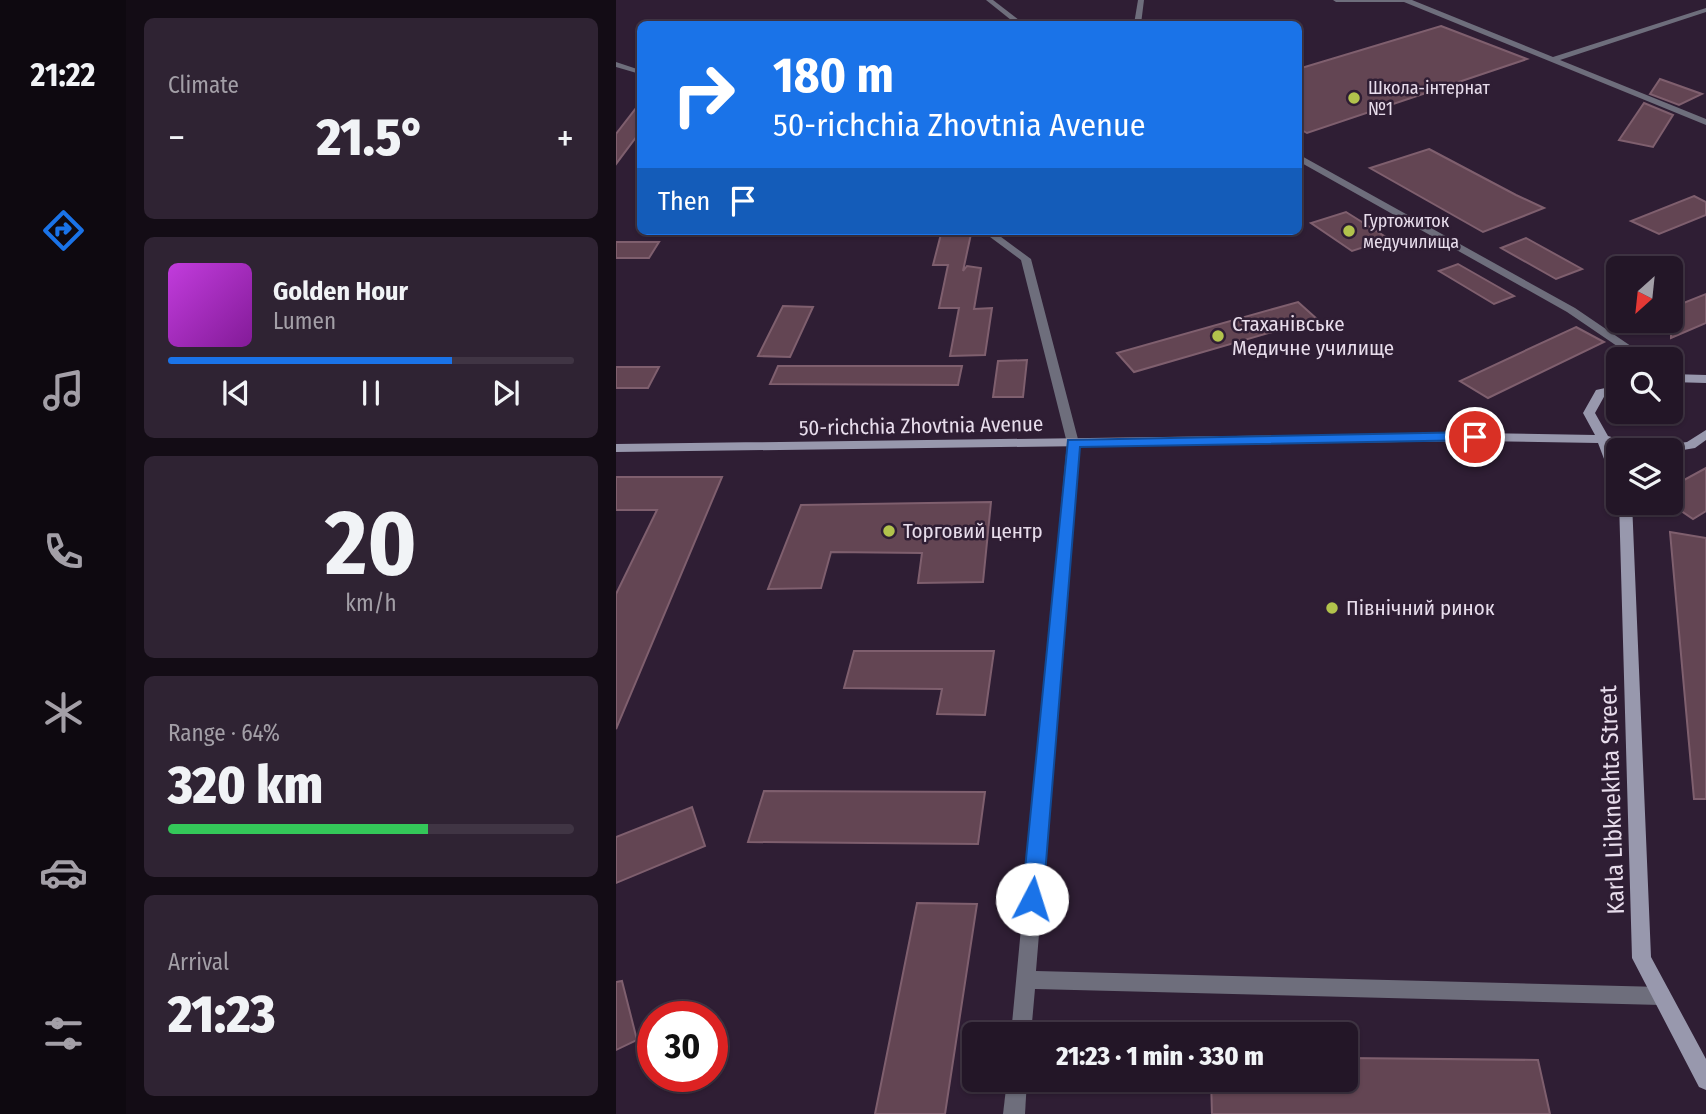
<!DOCTYPE html>
<meta charset="utf-8">
<style>
:root{--surface:#231627;--page:#2f2333;--text:#f1f3f6;--muted:#a39fa7;--line:#403544;--accent:#1a73e8}
body{margin:0;font-family:"Fira Sans Condensed",sans-serif;background:var(--page);color:var(--text);height:100vh;display:flex;flex-direction:column;font-size:26px;white-space:nowrap}
*{box-sizing:border-box;margin:0}
p{font-size:23px;color:var(--muted)}
.icon{flex:none;width:38px;height:38px;fill:none;stroke:currentColor;stroke-width:2;stroke-linecap:round;stroke-linejoin:round}
.map{position:relative;flex:1;overflow:hidden}
.details{display:flex;flex-direction:column;gap:18px;padding:18px;background:#130c15;width:490px}
.details>*{flex:none}
.top-card{position:absolute;left:21px;top:21px;width:665px;height:214px;border-radius:10px;box-shadow:0 2px 5px #0004,0 0 0 2px var(--line);background:#1a73e8;color:#fff;overflow:hidden}
.needle{width:46px;rotate:207deg}
.buttons{position:absolute;left:990px;top:256px;display:grid;gap:14px}
.buttons a{display:grid;place-items:center;width:77px;height:77px;border-radius:10px;background:var(--surface);box-shadow:0 2px 5px #0004,0 0 0 2px var(--line);font-size:35px}
.speed{position:absolute;left:21px;top:1001px;display:flex;gap:14px;font-size:35px;font-weight:700;text-align:center}
.speed>*{display:grid;place-content:center;width:91px;height:91px;border-radius:50%;background:var(--surface);box-shadow:0 2px 5px #0004,0 0 0 2px var(--line);line-height:1}
.speed .limit{border:10px solid #d22;background:#fff;color:#111}
.pin{position:absolute;display:grid;place-items:center;width:60px;height:60px;color:#fff;margin:-30px;border:4px solid #fff;border-radius:50%;box-shadow:0 2px 7px #0007}
.me{position:absolute;width:77px;margin:-38px;rotate:5deg;stroke-linejoin:round;filter:drop-shadow(0 0 5px #0008)}
.turn{display:flex;align-items:center;gap:24px;height:147px;padding:0 21px;font-size:32px}
.turn .icon{width:91px;height:91px;stroke-width:2.5}
.turn b{display:block;font-size:49px;line-height:60px}
.then{display:flex;align-items:center;height:66px;padding:0 21px;background:#0003;gap:14px;font-size:26px}
.big{font-size:52px;font-weight:800;line-height:1.1}
.details .widget{flex:1;display:flex;flex-direction:column;justify-content:center;gap:10px;min-width:0;padding:0 24px;border-radius:10px;background:var(--page)}
.details .dial{align-items:center;gap:0}
.dial b{font-size:91px;line-height:1}
.song{display:flex;align-items:center;gap:21px}
.cover{width:84px;height:84px;border-radius:10px;background:linear-gradient(135deg,hsl(290 70% 55%),hsl(290 70% 35%))}
.played{height:7px;border-radius:4px;background:linear-gradient(90deg,var(--accent) 70%,var(--line) 70%)}
.keys{display:flex;justify-content:space-around;direction:ltr}
.heat{display:flex;justify-content:space-between;align-items:center;font-size:38px;direction:ltr}
.charge{height:10px;border-radius:5px;background:linear-gradient(90deg,#34c759 64%,var(--line) 0)}
.trip{position:absolute;left:346px;top:1022px;width:396px;height:70px;border-radius:10px;background:var(--surface);box-shadow:0 2px 5px #0004,0 0 0 2px var(--line);font-weight:800;line-height:70px;text-align:center}
main{display:flex;flex:1;min-height:0}
.tabs{display:flex;flex-direction:column;width:126px;justify-content:space-around;align-items:center;background:#0e0910;color:var(--muted)}
.tabs .icon{width:49px;height:49px}
.tabs .active{color:var(--accent)}
.tabs b{font-size:32px;color:var(--text)}
.map>svg:first-child{display:block}
</style>
<main>
<nav class="tabs">
<b>21:22</b>
<svg class="icon active" aria-label="directions" viewBox="0 0 24 24"><path d="M12 3l9 9-9 9-9-9zM9 14v-3h6M13 9l2 2-2 2"/></svg>
<svg class="icon" aria-label="music" viewBox="0 0 24 24"><path d="M9 18V5l10-2v13"/><circle cx="6" cy="18" r="3"/><circle cx="16" cy="16" r="3"/></svg>
<svg class="icon" aria-label="phone" viewBox="0 0 24 24"><path d="M5 4h4l2 5-3 2q2 4 5 5l2-3 5 2v4C11 20 4 13 5 4z"/></svg>
<svg class="icon" aria-label="climate" viewBox="0 0 24 24"><path d="M12 3v18M4 7l16 10M4 17L20 7"/></svg>
<svg class="icon" aria-label="car" viewBox="0 0 24 24"><path d="M5 17H2v-5l4-1 3-4h7l3 4 3 1v5h-3M9 17h6M6 11h13"/><circle cx="7" cy="17" r="2"/><circle cx="17" cy="17" r="2"/></svg>
<svg class="icon" aria-label="filters" viewBox="0 0 24 24"><path d="M4 7h16M4 17h16"/><circle cx="9" cy="7" r="2"/><circle cx="15" cy="17" r="2"/></svg>
</nav>
<section class="details">
<div class="widget"><p>Climate</p>
<div class="heat"><a>−</a><b class="big">21.5°</b><a>+</a></div>
</div>
<div class="widget">
<div class="song"><i class="cover"></i><div><b>Golden Hour</b><p>Lumen</p></div></div>
<div class="played"></div>
<div class="keys"><svg class="icon" aria-label="previous" viewBox="0 0 24 24"><path d="M18 5L8 12l10 7zM5 5v14"/></svg><svg class="icon" aria-label="pause" viewBox="0 0 24 24"><path d="M8 5v14M16 5v14"/></svg><svg class="icon" aria-label="next" viewBox="0 0 24 24"><path d="M6 5l10 7-10 7zM19 5v14"/></svg></div>
</div>
<div class="widget dial"><b>20</b><p>km/h</p></div>
<div class="widget"><p>Range · 64%</p><b class="big">320 km</b><div class="charge"></div></div>
<div class="widget"><p>Arrival</p><b class="big">21:23</b></div>
</section>
<div class="map">
<svg width="1090" height="1114" viewBox="0 0 1090 1114">
<rect width="100%" height="100%" fill="#2f1e34"/>
<!-- building -->
<g fill="#634553" stroke="#7f5f6e" stroke-width="2">
<polygon points="825,26 911,59 691,133 682,128 682,69"/>
<polygon points="1044,79 1086,94 1063,105 1034,94"/>
<polygon points="24,103 24,132 0,164 0,134"/>
<polygon points="1028,103 1057,115 1037,147 1003,140"/>
<polygon points="813,149 900,195 928,208 867,232 754,168"/>
<polygon points="1078,196 1090,202 1090,215 1043,234 1015,221"/>
<polygon points="730,212 773,239 736,251 695,223"/>
<polygon points="325,234 355,234 347,271 351,266 365,268 358,309 376,308 369,355 334,356 343,308 323,308 332,265 317,265"/>
<polygon points="910,238 966,269 940,279 885,248"/>
<polygon points="0,242 43,242 33,258 0,258"/>
<polygon points="842,264 898,296 878,304 823,271"/>
<polygon points="1090,294 1090,323 1055,338 1055,308"/>
<polygon points="682,302 701,319 518,372 501,353"/>
<polygon points="167,306 197,307 174,357 142,356"/>
<polygon points="960,327 988,342 872,398 844,381"/>
<polygon points="411,360 407,397 377,397 382,361"/>
<polygon points="162,366 346,366 342,385 154,384"/>
<polygon points="0,367 43,367 32,388 0,388"/>
<polygon points="1090,468 1090,511 1077,519 1055,504 1055,487"/>
<polygon points="0,477 106,477 0,729 0,594 41,510 0,510"/>
<polygon points="375,502 367,582 302,583 306,553 215,552 205,588 152,589 185,505"/>
<polygon points="1054,532 1090,538 1090,799 1078,799"/>
<polygon points="238,651 378,651 369,715 321,714 326,689 228,688"/>
<polygon points="148,791 369,792 362,844 132,842"/>
<polygon points="76,807 89,846 0,883 0,837"/>
<polygon points="301,903 361,904 329,1114 259,1114"/>
<polygon points="6,981 21,1040 0,1050 0,982"/>
<polygon points="730,1058 922,1060 934,1114 596,1114 595,1080 730,1080"/>
</g>
<g fill="none" stroke-linecap="round" stroke-linejoin="round">
<!-- street -->
<g fill="#6e6e7c" fill-rule="evenodd">
<polygon points="370,0 377,0 408,24 400,24"/>
<polygon points="522,0 528,0 525,24 518,24"/>
<polygon points="717,0 796,0 937,57 1090,8 1090,12 944,60 1090,119 1090,125 788,2 720,2"/>
<polygon points="0,62 24,70 24,74 0,67"/>
<polygon points="682,154 959,308 1034,359 1020,359 951,312 682,161"/>
<polygon points="366,231 377,231 415,259 463,443 420,971 1045,987 1052,989 1055,996 1052,1003 1045,1005 419,989 415,1034 395,1034 451,443 405,260"/>
<polygon points="391,1080 411,1080 409,1114 387,1114"/>
</g>
<!-- secondary -->
<g fill="#9898ad" fill-rule="evenodd">
<polygon points="1055,374 1090,375 1090,383 1055,382"/>
<polygon points="1003,385 1003,392 989,395 979,413 992,436 1030,447 1032,450 1011,450 996,445 1003,463 1003,484 996,480 982,443 859,441 0,452 0,444 859,433 979,435 967,413 980,390"/>
<polygon points="1090,430 1090,440 1079,448 1055,452 1055,450 1036,450 1042,446 1071,442"/>
<polygon points="1003,501 1016,502 1035,957 1090,1059 1090,1090 1083,1087 1016,958"/>
</g>
</g>
<!-- route -->
<polygon fill="#1a73e8" stroke="#114b97" stroke-width="2" points="859,432 866,437 864,440 464,447 427,899 424,906 416,909 409,906 406,899 452,440"/>
<!-- markers -->
<g fill="#b2c34c" stroke="#2f1e34" stroke-width="2.5">
<circle cx="738" cy="98" r="7"/>
<circle cx="733" cy="231" r="7"/>
<circle cx="602" cy="336" r="7"/>
<circle cx="273" cy="531" r="7"/>
<circle cx="716" cy="608" r="7"/>
</g>
<g text-anchor="middle" dominant-baseline="central" stroke-width="5" stroke-linejoin="round" paint-order="stroke">
<!-- far-poi labels -->
<g font-size="18" fill="#e8ddec" stroke="#2f1e34" text-anchor="start">
<text x="752" y="88">Школа-інтернат<tspan x="752" dy="21">№1</tspan></text>
<text x="747" y="221">Гуртожиток<tspan x="747" dy="21">медучилища</tspan></text>
</g>
<!-- poi labels -->
<g font-size="21" fill="#e8ddec" stroke="#2f1e34" text-anchor="start">
<text x="616" y="324">Стаханівське<tspan x="616" dy="24">Медичне училище</tspan></text>
<text x="287" y="531">Торговий центр</text>
<text x="730" y="608">Північний ринок</text>
</g>
<!-- street labels -->
<g font-size="21" fill="#e8ddec" stroke="#2f1e34">
<text transform="translate(305 426) rotate(-1)">50-richchia Zhovtnia Avenue</text>
</g>
<!-- near-street labels -->
<g font-size="24" fill="#e8ddec" stroke="#2f1e34">
<text transform="translate(996 800) rotate(-92)">Karla Libknekhta Street</text>
</g>
</g>
</svg>
<div class="buttons">
<a><svg class="needle" viewBox="-14 -14 28 28"><path d="M0-13l5 13h-10z" fill="#e53935"/><path d="M0 13l5-13h-10z" fill="#a39fa7"/></svg></a>
<a><svg class="icon" aria-label="search" viewBox="0 0 24 24"><circle cx="10" cy="10" r="6"/><path d="M15 15l6 6"/></svg></a>
<a><svg class="icon" aria-label="layers" viewBox="0 0 24 24"><path d="M12 4l9 5-9 5-9-5zM3 14l9 5 9-5"/></svg></a>
</div>
<div class="speed"><div class="limit">30</div></div>
<div class="pin" style="left:859px;top:437px;background:#d93025"><svg class="icon" aria-label="arrive" viewBox="0 0 24 24"><path d="M6 21V4h12l-3 4 3 4H6"/></svg></div>
<svg class="me" style="left:416px;top:899px" viewBox="-20 -20 40 40"><circle r="19" fill="#fff"/><path d="M0-13L10 11 0 6-10 11z" fill="#1a73e8"/></svg>
<div class="trip">21:23 · 1 min · 330 m</div>
<div class="top-card">
<div class="turn"><svg class="icon" aria-label="right" viewBox="0 0 24 24"><path d="M7 20v-9h11M14 6l5 5-5 5"/></svg><div><b>180 m</b>50-richchia Zhovtnia Avenue</div></div>
<div class="then">Then<svg class="icon" aria-label="arrive" viewBox="0 0 24 24"><path d="M6 21V4h12l-3 4 3 4H6"/></svg></div>
</div>
</div>
</main>
